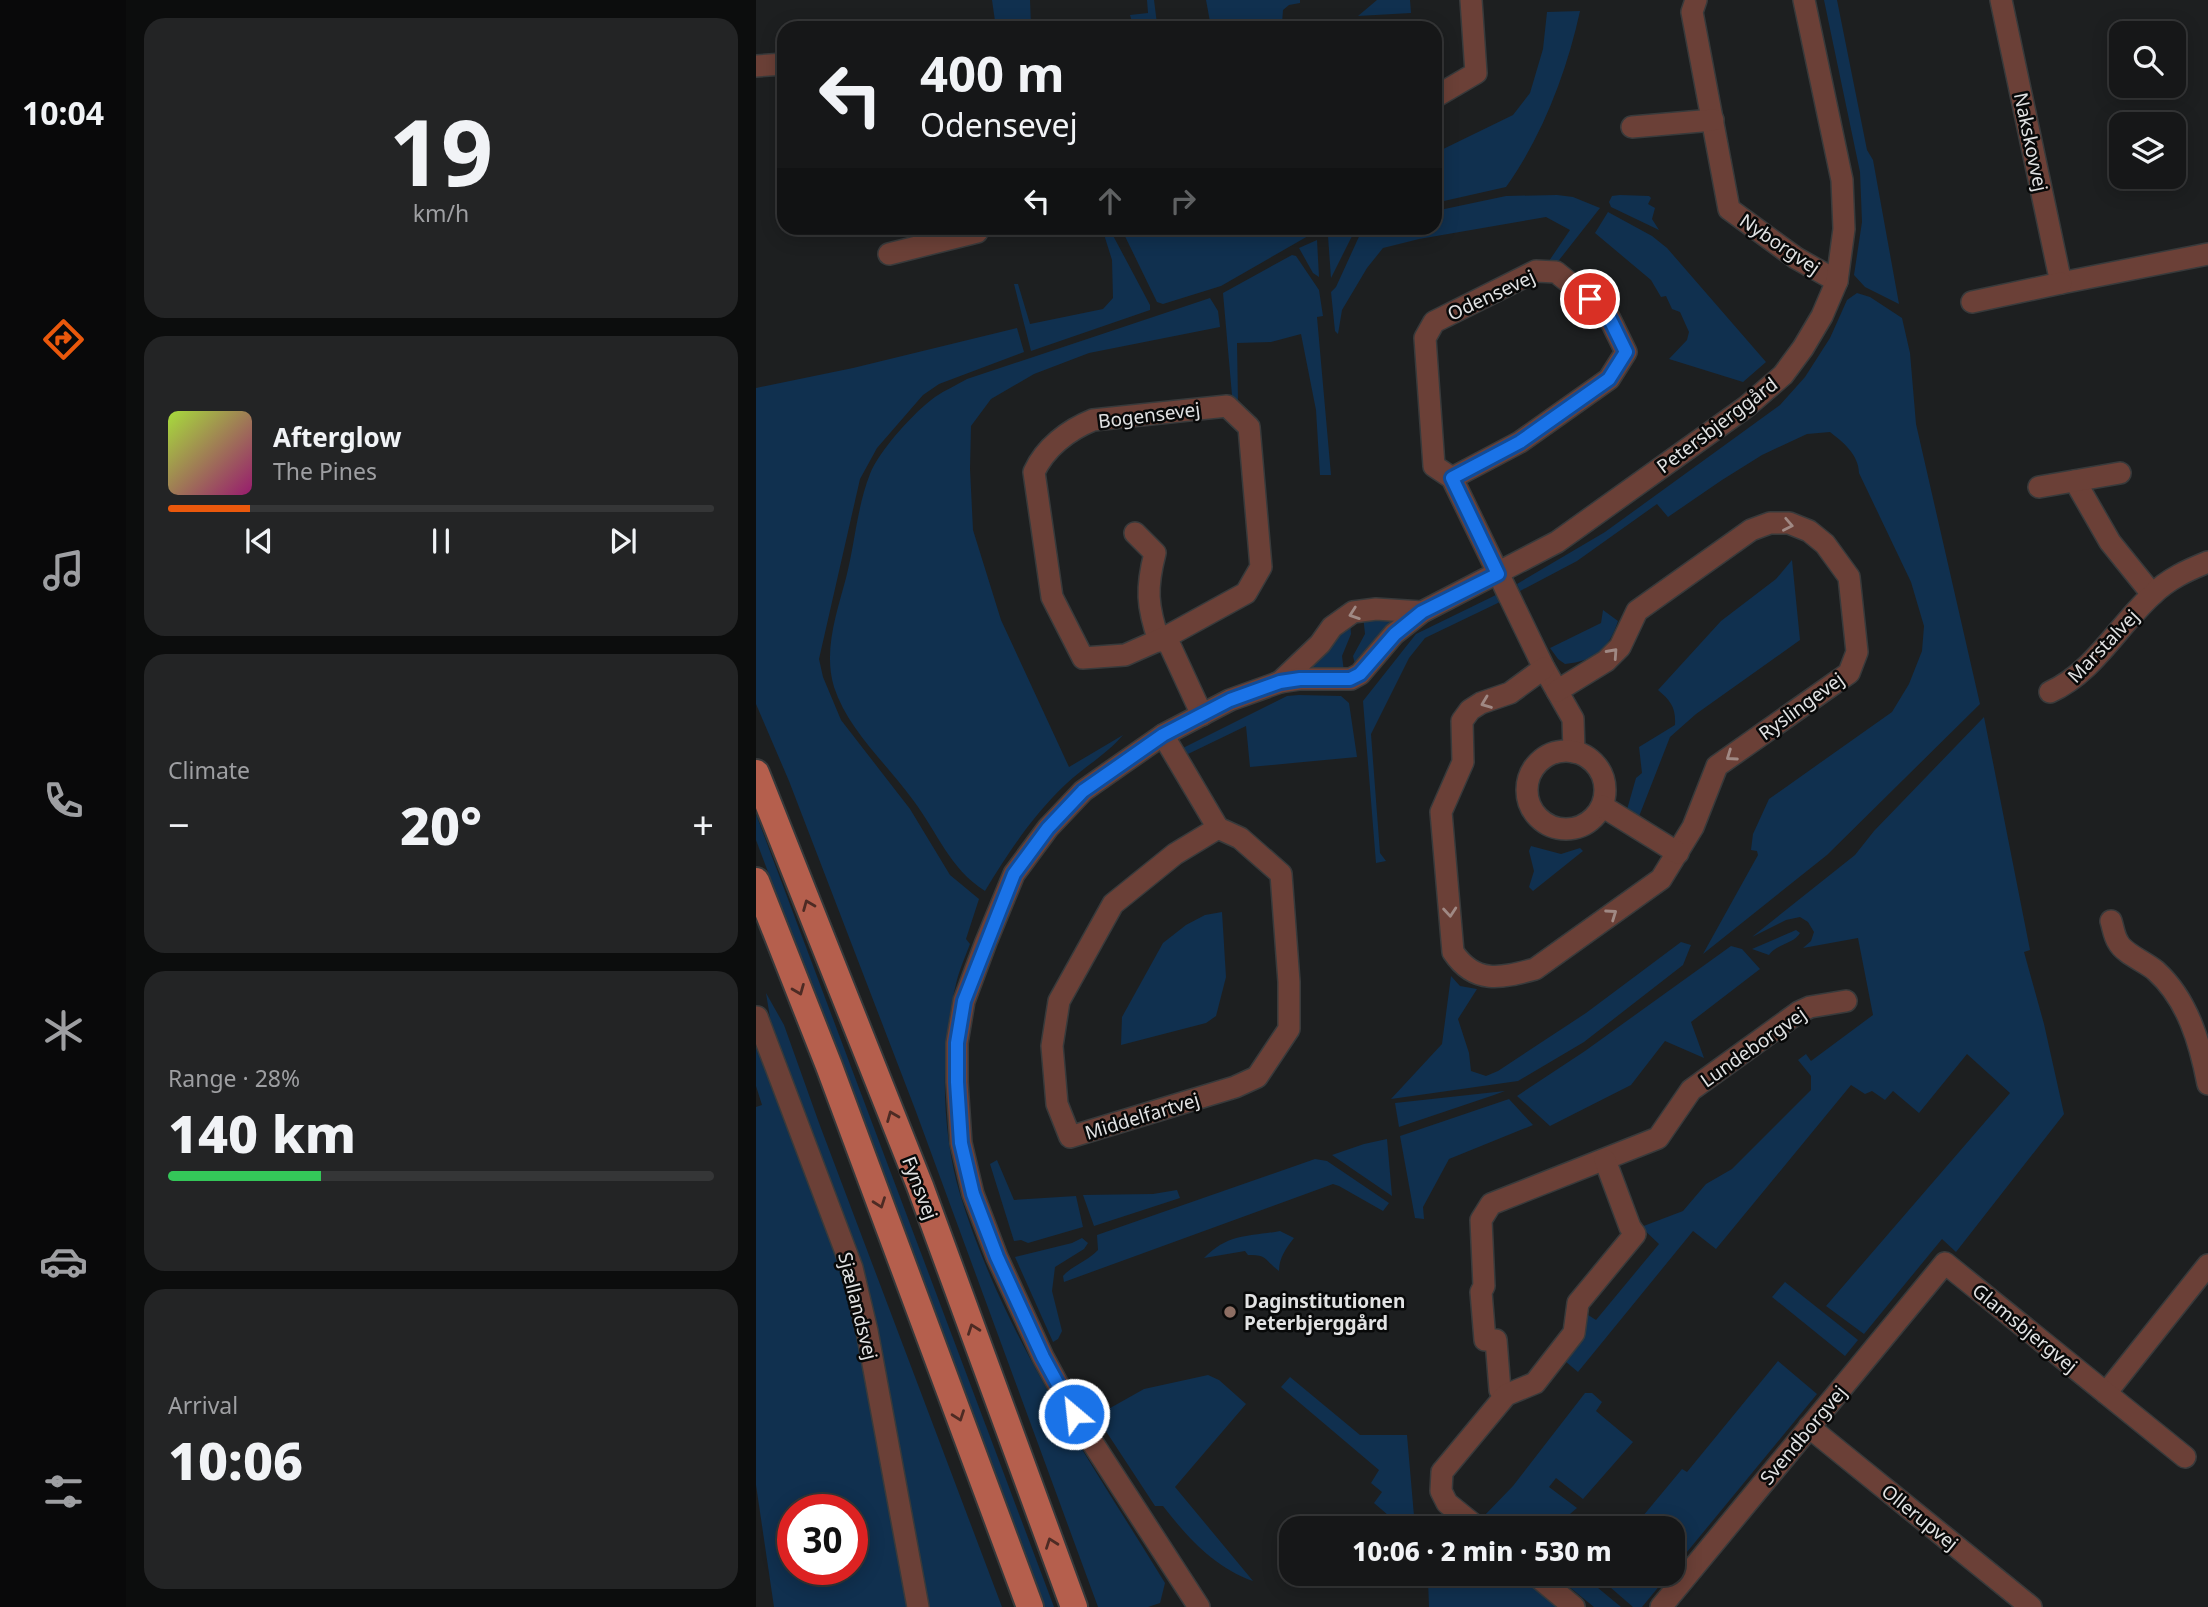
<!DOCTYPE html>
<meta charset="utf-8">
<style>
:root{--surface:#161718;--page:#232425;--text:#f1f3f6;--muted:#9e9fa2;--line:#353637;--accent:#ea580c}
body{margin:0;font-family:"Noto Sans",sans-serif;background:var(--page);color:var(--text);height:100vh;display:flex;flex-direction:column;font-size:26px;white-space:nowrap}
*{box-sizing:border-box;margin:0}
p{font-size:23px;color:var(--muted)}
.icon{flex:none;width:38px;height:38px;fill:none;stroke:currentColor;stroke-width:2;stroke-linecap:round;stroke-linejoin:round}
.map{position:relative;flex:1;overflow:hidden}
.drawer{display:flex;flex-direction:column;gap:18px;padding:18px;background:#0c0d0d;width:630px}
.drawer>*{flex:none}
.top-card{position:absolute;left:21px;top:21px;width:665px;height:214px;border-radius:21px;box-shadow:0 4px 18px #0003,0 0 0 2px var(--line);background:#161718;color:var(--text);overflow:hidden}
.tools{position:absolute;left:1353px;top:21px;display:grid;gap:14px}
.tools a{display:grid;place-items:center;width:77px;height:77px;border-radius:14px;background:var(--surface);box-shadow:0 4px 18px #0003,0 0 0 2px var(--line);font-size:35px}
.speed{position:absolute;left:21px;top:1494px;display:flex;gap:14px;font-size:35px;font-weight:700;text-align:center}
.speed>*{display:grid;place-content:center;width:91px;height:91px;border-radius:50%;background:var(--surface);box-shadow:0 4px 18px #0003,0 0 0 2px var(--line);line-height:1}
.speed .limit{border:10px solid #d22;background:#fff;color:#111}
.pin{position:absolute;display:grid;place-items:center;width:60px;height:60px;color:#fff;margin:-30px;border:4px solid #fff;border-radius:50%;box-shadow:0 2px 7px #0007}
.me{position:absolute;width:77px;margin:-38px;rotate:332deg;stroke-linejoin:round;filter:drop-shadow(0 0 5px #0008)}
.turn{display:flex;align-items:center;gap:24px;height:147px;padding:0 28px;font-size:32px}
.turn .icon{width:91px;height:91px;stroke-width:2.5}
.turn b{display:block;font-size:49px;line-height:60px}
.lanes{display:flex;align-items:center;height:66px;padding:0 28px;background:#0003;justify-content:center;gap:35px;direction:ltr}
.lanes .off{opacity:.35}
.big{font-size:52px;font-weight:800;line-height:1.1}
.drawer .card{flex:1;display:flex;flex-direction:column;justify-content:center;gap:10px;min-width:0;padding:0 24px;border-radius:21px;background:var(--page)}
.drawer .dial{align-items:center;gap:0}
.dial b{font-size:91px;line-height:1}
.song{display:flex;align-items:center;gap:21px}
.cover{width:84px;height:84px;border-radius:10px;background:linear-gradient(135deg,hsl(80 70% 55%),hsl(320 70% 35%))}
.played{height:7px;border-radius:4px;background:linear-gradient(90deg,var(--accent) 15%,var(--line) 15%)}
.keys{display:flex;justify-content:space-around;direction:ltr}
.heat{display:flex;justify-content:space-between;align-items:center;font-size:38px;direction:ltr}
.charge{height:10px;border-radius:5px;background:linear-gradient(90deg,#34c759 28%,var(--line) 0)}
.trip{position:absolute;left:523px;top:1516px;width:406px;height:70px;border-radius:21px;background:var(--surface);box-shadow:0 4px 18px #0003,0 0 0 2px var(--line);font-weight:800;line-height:70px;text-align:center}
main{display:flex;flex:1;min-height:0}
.tabs{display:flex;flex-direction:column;width:126px;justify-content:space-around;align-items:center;background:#09090a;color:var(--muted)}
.tabs .icon{width:49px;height:49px}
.tabs .on{color:var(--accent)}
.tabs b{font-size:32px;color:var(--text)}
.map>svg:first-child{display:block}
</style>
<main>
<nav class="tabs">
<b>10:04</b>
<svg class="icon on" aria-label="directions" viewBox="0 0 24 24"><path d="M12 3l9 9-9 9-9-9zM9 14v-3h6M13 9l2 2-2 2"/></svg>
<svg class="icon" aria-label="music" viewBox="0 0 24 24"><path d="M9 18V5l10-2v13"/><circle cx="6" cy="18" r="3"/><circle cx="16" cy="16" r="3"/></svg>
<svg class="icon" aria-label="phone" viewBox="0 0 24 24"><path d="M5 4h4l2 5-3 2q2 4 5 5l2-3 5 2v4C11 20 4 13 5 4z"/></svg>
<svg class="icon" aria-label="climate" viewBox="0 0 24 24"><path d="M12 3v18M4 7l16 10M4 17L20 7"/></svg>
<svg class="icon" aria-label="car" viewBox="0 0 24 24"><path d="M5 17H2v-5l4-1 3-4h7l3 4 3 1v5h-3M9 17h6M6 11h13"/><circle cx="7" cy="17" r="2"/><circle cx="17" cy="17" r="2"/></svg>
<svg class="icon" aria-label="filters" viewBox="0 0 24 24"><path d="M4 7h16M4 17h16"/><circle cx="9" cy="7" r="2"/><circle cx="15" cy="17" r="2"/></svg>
</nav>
<section class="drawer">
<div class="card dial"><b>19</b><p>km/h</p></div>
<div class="card">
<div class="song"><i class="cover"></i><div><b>Afterglow</b><p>The Pines</p></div></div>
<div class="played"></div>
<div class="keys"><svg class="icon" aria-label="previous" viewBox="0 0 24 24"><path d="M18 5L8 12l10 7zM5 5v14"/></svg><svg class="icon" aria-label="pause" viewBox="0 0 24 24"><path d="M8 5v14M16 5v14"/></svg><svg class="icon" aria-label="next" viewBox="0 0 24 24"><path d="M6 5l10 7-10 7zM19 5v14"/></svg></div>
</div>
<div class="card"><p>Climate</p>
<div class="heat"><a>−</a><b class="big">20°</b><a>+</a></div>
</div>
<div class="card"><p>Range · 28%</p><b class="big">140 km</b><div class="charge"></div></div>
<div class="card"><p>Arrival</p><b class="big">10:06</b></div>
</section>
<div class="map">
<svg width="1452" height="1607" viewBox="0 0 1452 1607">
<rect width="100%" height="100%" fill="#1d1f20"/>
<!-- green -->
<g fill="#10304f" fill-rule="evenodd">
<polygon points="236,0 274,0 275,26 240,28"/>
<polygon points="391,0 398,0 401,24 381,26 376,22 374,15 392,13"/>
<polygon points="450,0 544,0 544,3 533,5 527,10 526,24 455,27"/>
<polygon points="621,0 654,0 655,13 602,16"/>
<polygon points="1068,0 1081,0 1111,150 1117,160 1143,304 1109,287 1098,275 1106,222 1104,172"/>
<path d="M824 11C811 71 786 137 750 187L679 203V153L757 115 774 93 787 49 791 12Z"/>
<polygon points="801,195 817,197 844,208 800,264 793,261 814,230 790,217 663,239 627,248 611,268 586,310 582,334 579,331 575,292 580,287 606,230 610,228 679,228 679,211 750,196"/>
<polygon points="864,195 893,196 895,198 892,204 899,208 896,219 903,230 855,207 853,202 856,196"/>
<polygon points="852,212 896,236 911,248 1010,362 987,382 913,359 931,340 933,332 924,312 916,309 910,296 905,297 895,280 839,233"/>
<polygon points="346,228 353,228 394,305 394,310 275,351 258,284 262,284 274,324 347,309 357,298 356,260"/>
<polygon points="365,228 559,228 559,232 465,286 407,304 401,302"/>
<polygon points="600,228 575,278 572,236"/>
<polygon points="561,240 563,277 557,273 543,248"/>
<polygon points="536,255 540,256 563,290 567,316 561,317 575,475 564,475 560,410 545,334 515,342 481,343 482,401 476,395 467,293"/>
<path d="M1101 293 1114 297 1146 318 1154 353 1160 424 1224 704 1071 855 947 954 1002 855 1001 851 995 850 997 834 1013 799 1136 712 1153 684 1166 651 1168 626 1155 582 1103 473C1103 455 1087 442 1074 432L1051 434 1006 455 966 480 912 517 901 504 821 561 764 591 761 584 849 532 1024 405 1049 377 1074 338 1091 300Z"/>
<path d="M454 298 462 311 464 327 333 353 278 374 235 399 215 426 214 469 217 530 245 620 313 767 367 735C351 754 328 767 310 784 277 815 252 853 229 891 193 868 182 833 157 800 131 764 92 730 78 687 67 651 81 612 90 578 99 543 101 507 114 474 122 452 159 411 179 397 189 390 201 385 211 379Z"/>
<path d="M261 328 268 352 183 384 167 395 121 448 104 479 63 659 67 677 85 720 154 809 194 875 223 899 210 939 214 944C209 957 203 971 200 984 184 1048 185 1131 204 1194 247 1335 333 1459 409 1583L404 1603 392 1607H342L159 1109 33 781 0 704V388L97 368Z"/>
<path d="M1036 560 1044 640 940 714 914 737 882 819 870 813 880 778 886 773 883 747 919 725C920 708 915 701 902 690L965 621 1020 579Z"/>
<polygon points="744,593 746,601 669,638 653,658 615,734 624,853 630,861 620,863 607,701 660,634"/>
<path d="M847 610 862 621C853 649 839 661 809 664L802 659 794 648 845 623Z"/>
<polygon points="607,615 643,620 600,668 597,656 609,634"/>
<polygon points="594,620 595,634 586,656 588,672 551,669"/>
<polygon points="543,695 585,696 593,703 601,757 494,767 490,726 432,754 427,748 531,696"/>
<polygon points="1228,717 1274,950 1268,952 1288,1024 1308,1114 1200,1252 1186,1239 1108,1334 1070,1306 1254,1093 1211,1054 1163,1113 1137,1091 1129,1100 1116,1091 1109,1094 1095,1085 960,1249 937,1231 822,1372 809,1361 829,1335 829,1313 840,1320 903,1244 885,1227 927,1211 950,1184 976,1169 1055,1090 1055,1076 1042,1060 1050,1054 1055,1061 1117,1015 1102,938 1047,948 1055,941 1058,932 1052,922 1044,917 1030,920 996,937 1099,855 1118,831"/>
<polygon points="0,814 298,1607 289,1607 0,840"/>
<polygon points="775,846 805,854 824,848 827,851 777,891 773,887 778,871 773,851"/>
<polygon points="466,912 470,977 460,1016 450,1023 365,1045 366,1017 407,943 430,925 449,915"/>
<path d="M1040 930 1044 933C1038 944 1020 944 1013 955L996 949Z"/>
<polygon points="925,942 935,945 927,965 828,1042 762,1081 635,1099 686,1044 695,976 704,986 721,989 702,1019 713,1053 715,1071 730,1076 742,1071 830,1013"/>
<polygon points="975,946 986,949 1004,969 935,1022 948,1058 909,1041 875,1085 794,1126 761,1096 829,1051"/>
<polygon points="10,993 28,1025 63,1123 246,1607 170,1607 127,1380 16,1030"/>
<path d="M0 1032 89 1276 98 1309 152 1607H18L0 1485V1107L6 1105 0 1086ZM37 1510H96V1570H37Z"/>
<polygon points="749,1091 738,1095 643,1127 639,1103"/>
<polygon points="753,1099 777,1125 693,1159 667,1207 668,1219 659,1218 644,1136"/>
<polygon points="631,1139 636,1196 576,1155 608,1144"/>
<path d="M559 1159 571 1161 633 1203 627 1211 583 1186 577 1184 308 1282 307 1276C317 1265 332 1261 342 1250L341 1235Z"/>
<polygon points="241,1160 258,1200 320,1196 327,1227 272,1243 265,1240 258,1241 234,1164"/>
<polygon points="421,1190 424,1198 338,1226 327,1195 397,1194"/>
<path d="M524 1231 538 1238C530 1248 523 1258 523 1271 509 1261 512 1254 492 1255L489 1251 448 1258C473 1233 492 1237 524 1231Z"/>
<polygon points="326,1238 332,1243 328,1249 299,1267 296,1291 306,1331 302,1339 297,1342 259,1257 316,1243"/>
<polygon points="1029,1282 1102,1340 1089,1356 1016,1297"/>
<polygon points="1022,1361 1061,1394 917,1569 917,1528 877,1528 926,1469 931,1472"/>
<path d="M452 1375 463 1380 490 1404 419 1487 497 1581C459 1568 431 1537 407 1506H399L340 1416 388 1389Z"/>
<polygon points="534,1377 604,1435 651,1435 658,1516 632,1515 618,1503 626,1492 615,1483 623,1470 525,1387"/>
<polygon points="829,1393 836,1393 846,1402 840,1411 877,1442 827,1499 800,1478 793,1487 821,1508 801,1525 804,1528 740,1528 727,1517 757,1486"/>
<polygon points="679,1573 701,1573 704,1577 708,1573 765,1573 803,1605 801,1607 673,1607 672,1580"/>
<polygon points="796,1573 824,1573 865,1607 838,1607"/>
<polygon points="914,1573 886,1607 877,1607 839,1574"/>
</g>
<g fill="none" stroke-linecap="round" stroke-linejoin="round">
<!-- minor casing -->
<g stroke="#383a3b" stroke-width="24">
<g id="minor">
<polyline points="940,0 936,12 973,209 1040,258 1081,281"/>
<polyline points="1245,0 1305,283 1452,254"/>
<polyline points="0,66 28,64"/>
<polyline points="679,97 720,73 715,0"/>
<polyline points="876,127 957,120"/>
<polyline points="133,254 221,232 220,228"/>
<polyline points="1216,302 1305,283"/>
<polyline points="696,478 764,442 853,379 870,352 851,313 800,272 780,271 678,322 669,338 678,466 696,478 788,668 817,719 818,752"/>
<polyline points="1319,481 1354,542 1396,594"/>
<polyline points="1283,487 1364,473"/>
<path d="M379 533 399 553C390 588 391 606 403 641"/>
<path d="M410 637 369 655 327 658 296 597 278 472C289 448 312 430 337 420L471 406 493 427 505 567 490 593 410 637 446 715"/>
<path d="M788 668 754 693 725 703 714 710 706 721 707 762 685 812 697 952C719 985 745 978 779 969L905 879 937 827 961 766 1093 673 1101 652 1093 577 1069 544 1053 531 1033 523H1014L995 530 881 611 864 647 850 661 801 691"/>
<polyline points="524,682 564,644 576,627 597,612 620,609 666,612"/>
<path d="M1294 692C1338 672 1361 627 1396 595 1412 579 1432 570 1452 562"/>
<polyline points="407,735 462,828 484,838 525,874 533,982 533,1029 501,1077 479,1087 314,1137 301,1104 296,1046 303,1001 357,904 419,854 462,828"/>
<circle cx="810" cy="790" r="39"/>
<polyline points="846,806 922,853"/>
<path d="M1355 921C1357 927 1358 936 1362 942 1368 954 1390 962 1400 971 1432 1000 1444 1043 1452 1084"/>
<polyline points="1,1017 96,1268 111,1331 162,1607"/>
<polyline points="1350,1393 1452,1265"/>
<polyline points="750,1395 744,1390 740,1340 729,1340 725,1292 728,1286 725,1220 735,1204 902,1138 935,1090 1043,1012 1054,1007 1090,1001"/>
<polyline points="1053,1427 1275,1607"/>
<polyline points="722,1528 691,1503 685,1491 686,1472 750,1395 779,1383 818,1333 822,1303 879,1234 874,1227 849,1160"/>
<polyline points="777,1573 818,1607"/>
<polyline points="443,1607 318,1414 287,1357 241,1257 217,1194 205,1143 201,1082 201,1043 208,1001 230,942 258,874 292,828 327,791 364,765 407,735 474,700 524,682 544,679 595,679 604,674 638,634 666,612 801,542 990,407 1027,375 1047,348 1066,316 1081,281 1088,229 1086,180 1048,0"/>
<polyline points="905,1607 1189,1263 1429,1457"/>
</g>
</g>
<!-- major casing -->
<g stroke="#383a3b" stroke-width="30">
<g id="major">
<polyline points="0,773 164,1186 318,1607"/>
<polyline points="0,881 73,1066 274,1607"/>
</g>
</g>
<!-- minor -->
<use href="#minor" stroke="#6b4037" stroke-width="21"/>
<!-- major -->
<use href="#major" stroke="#b55f4d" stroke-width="26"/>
</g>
<!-- one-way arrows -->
<defs><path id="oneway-chevron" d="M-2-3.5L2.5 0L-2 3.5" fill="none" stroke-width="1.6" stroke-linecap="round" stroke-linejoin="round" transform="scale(1.75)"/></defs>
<g stroke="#a08984">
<use href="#oneway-chevron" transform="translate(1032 525) rotate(11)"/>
<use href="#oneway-chevron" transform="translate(598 614) rotate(161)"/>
<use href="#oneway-chevron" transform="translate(857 653) rotate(-48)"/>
<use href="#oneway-chevron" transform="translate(730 703) rotate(159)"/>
<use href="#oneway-chevron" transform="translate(975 756) rotate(145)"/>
<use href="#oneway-chevron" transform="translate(694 912) rotate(85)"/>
<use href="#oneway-chevron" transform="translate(856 914) rotate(-35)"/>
</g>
<g stroke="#4d2b24">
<use href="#oneway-chevron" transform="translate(52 905) rotate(-112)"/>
<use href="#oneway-chevron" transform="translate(43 990) rotate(68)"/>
<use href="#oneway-chevron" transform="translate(136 1116) rotate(-112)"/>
<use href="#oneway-chevron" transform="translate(124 1203) rotate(70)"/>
<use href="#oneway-chevron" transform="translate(217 1329) rotate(-110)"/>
<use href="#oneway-chevron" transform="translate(203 1416) rotate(70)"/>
<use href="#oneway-chevron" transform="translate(295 1543) rotate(-110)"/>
</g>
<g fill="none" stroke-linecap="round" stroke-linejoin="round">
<!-- route casing -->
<g stroke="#114b97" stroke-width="18">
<polyline id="route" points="318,1414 287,1357 241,1257 217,1194 205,1143 201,1082 201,1043 208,1001 258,874 292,828 327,791 407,735 474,700 524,682 544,679 594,679 604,674 639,634 666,612 742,574 696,478 764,442 853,379 870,352 851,313 834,299"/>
</g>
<!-- route -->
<use href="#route" stroke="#1a73e8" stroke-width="12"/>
</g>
<!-- markers -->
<circle fill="#8d6e63" stroke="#080909" stroke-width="2.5" cx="474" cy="1312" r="7"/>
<g text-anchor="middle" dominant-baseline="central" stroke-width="5" stroke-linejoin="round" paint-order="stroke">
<!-- street labels -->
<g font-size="19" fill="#e1e2e3" stroke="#080909">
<text transform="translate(1275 142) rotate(78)">Nakskovvej</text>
<text transform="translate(1024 244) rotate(34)">Nyborgvej</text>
<text transform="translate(735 295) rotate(-25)">Odensevej</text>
<text transform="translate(393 415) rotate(-7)">Bogensevej</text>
<text transform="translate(961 425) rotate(-37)">Petersbjerggård</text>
<text transform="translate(1347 646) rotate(-46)">Marstalvej</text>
<text transform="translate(1045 706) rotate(-36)">Ryslingevej</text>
<text transform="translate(997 1047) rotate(-35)">Lundeborgvej</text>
<text transform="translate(386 1116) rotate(-17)">Middelfartvej</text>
<text transform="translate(164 1188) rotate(69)">Fynsvej</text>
<text transform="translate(102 1306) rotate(76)">Sjællandsvej</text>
<text transform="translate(1269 1328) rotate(39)">Glamsbjergvej</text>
<text transform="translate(1047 1435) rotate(-50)">Svendborgvej</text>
<text transform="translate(1164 1517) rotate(39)">Ollerupvej</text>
</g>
<!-- poi labels -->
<g font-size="19" font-weight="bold" fill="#e1e2e3" stroke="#080909" text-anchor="start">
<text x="488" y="1301">Daginstitutionen<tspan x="488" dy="22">Peterbjerggård</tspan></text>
</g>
</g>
</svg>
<div class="tools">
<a><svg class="icon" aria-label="search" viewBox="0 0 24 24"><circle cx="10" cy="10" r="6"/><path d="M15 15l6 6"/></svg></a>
<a><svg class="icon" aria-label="layers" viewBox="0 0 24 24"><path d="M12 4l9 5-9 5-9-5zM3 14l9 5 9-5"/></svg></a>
</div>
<div class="speed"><div class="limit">30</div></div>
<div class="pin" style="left:834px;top:299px;background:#d93025"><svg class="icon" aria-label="arrive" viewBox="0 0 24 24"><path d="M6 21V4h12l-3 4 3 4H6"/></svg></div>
<svg class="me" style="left:318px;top:1414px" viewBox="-20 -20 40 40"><circle r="17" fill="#1a73e8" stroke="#fff" stroke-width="3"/><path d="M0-11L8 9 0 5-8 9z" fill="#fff"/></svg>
<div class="trip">10:06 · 2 min · 530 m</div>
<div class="top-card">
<div class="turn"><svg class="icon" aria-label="left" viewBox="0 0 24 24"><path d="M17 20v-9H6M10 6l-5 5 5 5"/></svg><div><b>400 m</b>Odensevej</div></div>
<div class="lanes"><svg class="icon" aria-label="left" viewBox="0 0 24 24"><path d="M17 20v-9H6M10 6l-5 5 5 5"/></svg><svg class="icon off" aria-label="ahead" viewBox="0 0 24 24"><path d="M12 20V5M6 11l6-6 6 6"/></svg><svg class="icon off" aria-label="right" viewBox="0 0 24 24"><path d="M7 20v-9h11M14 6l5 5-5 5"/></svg></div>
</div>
</div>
</main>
